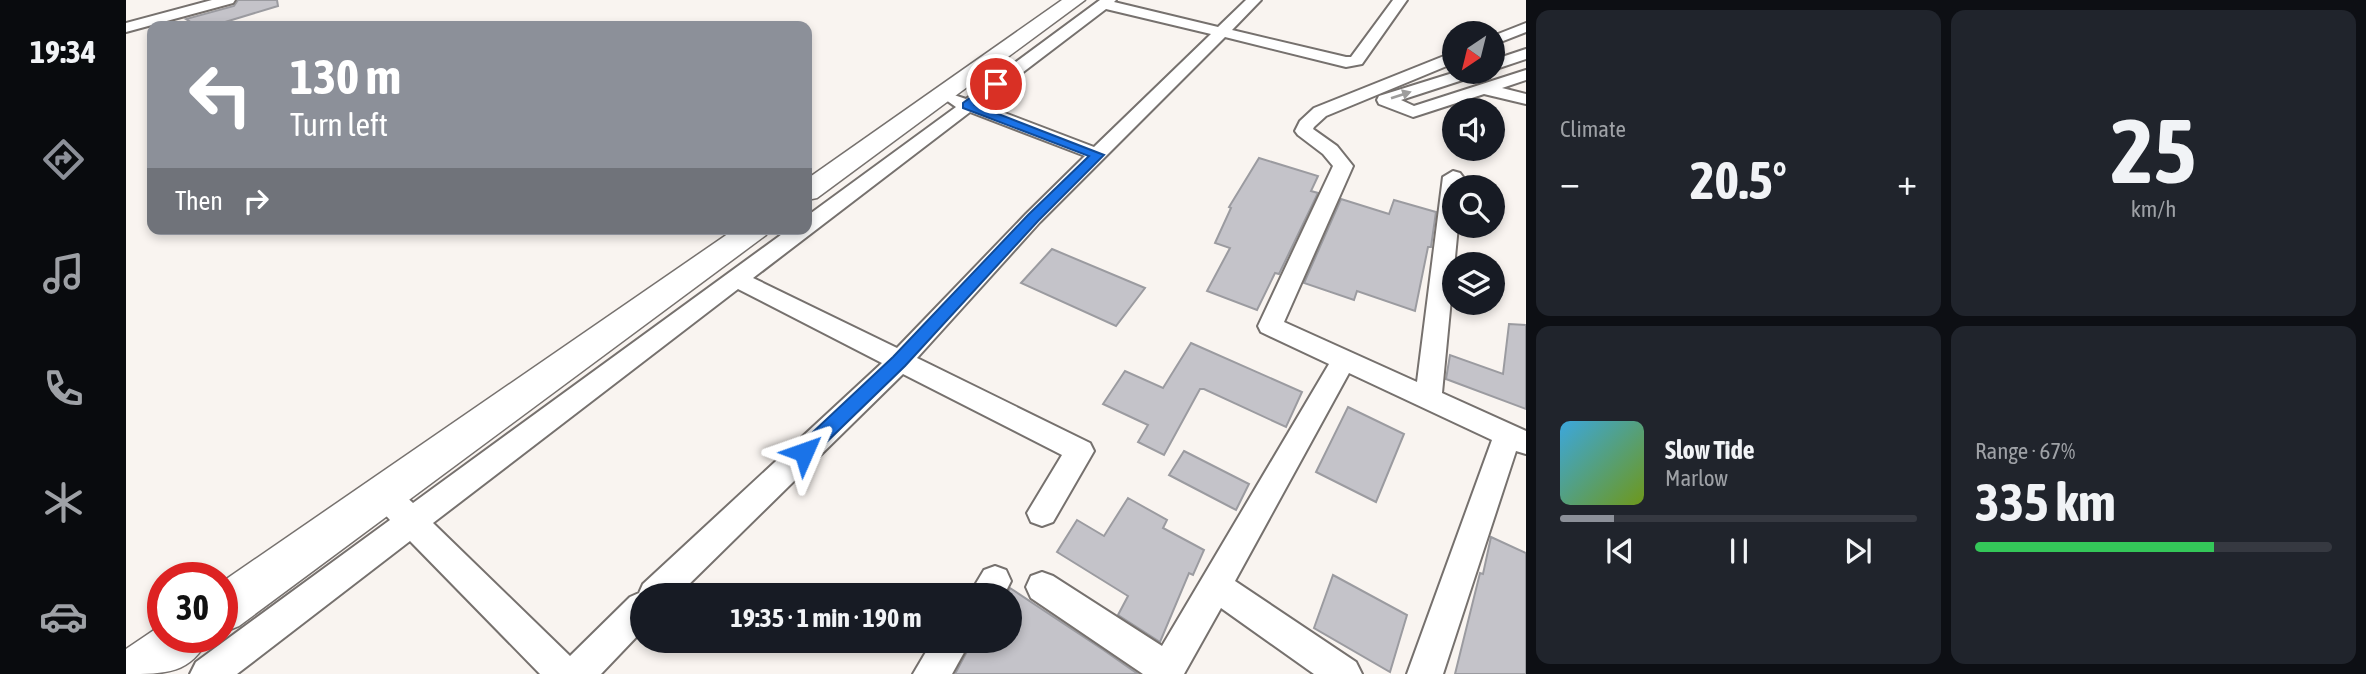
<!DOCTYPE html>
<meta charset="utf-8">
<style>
:root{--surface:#171b24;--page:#20242c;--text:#f1f3f6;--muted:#9ea1a6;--line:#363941;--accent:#8c9099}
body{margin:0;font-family:"Asap Condensed",sans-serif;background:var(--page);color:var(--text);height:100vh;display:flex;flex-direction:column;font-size:26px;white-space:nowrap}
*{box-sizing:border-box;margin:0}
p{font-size:23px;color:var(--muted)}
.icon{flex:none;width:38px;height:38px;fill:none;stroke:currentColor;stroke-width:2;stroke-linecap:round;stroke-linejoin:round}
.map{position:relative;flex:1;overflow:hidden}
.details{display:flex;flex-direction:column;gap:10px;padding:10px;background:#0d0f14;width:840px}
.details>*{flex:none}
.banner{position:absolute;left:21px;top:21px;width:665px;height:214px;border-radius:14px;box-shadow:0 4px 10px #0003;background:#8c9099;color:#fff;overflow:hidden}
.needle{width:46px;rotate:215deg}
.fabs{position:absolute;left:1316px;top:21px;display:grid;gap:14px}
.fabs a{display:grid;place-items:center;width:63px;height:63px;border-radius:50%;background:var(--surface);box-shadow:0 4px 10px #0003;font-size:35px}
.speed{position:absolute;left:21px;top:562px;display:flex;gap:14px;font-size:35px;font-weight:700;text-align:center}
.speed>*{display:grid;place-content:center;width:91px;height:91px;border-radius:50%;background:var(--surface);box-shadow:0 4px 10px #0003;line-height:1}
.speed .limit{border:10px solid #d22;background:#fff;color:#111}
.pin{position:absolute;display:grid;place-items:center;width:60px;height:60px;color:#fff;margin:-30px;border:4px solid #fff;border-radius:50%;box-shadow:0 2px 7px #0007}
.me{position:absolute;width:77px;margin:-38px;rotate:47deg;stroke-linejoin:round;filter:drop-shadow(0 0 5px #0008)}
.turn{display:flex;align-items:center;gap:24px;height:147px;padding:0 28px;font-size:32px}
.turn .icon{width:91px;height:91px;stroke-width:2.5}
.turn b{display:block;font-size:49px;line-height:60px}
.then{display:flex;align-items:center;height:66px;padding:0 28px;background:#0003;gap:14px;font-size:26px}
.big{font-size:52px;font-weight:700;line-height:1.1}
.details .widget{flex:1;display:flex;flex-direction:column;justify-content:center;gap:10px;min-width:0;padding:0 24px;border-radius:14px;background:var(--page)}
.details .dial{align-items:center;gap:0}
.dial b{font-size:91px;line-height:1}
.song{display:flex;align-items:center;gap:21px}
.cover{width:84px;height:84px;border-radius:10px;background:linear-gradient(135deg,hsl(200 70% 55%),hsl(80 70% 35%))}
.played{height:7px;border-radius:4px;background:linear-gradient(90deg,var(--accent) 15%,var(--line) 15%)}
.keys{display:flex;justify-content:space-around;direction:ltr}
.heat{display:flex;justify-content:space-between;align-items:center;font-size:38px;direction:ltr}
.charge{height:10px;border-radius:5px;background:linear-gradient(90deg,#34c759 67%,var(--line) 0)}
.details .tiles{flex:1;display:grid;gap:10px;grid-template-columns:repeat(2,1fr)}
.trip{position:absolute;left:504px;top:583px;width:392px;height:70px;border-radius:35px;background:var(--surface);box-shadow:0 4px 10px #0003;font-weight:700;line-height:70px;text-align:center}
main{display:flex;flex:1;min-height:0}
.tabs{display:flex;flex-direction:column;width:126px;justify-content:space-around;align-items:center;background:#090b0e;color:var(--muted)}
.tabs .icon{width:49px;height:49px}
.tabs .current{color:var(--accent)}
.tabs b{font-size:32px;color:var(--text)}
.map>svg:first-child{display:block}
</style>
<main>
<nav class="tabs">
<b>19:34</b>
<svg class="icon current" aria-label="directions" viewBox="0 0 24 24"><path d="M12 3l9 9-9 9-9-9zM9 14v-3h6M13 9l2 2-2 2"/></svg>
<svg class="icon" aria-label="music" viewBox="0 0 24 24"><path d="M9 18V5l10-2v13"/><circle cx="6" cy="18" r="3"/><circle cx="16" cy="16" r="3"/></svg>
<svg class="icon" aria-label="phone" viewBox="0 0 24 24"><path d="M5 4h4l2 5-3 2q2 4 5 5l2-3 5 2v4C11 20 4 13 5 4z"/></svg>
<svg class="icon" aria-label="climate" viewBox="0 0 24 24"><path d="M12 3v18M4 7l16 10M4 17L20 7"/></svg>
<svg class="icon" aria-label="car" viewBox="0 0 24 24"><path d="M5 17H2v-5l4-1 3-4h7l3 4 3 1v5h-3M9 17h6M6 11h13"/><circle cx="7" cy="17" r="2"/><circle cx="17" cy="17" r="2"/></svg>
</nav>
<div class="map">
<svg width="1400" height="674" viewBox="0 0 1400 674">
<rect width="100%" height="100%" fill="#f9f4f0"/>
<!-- building -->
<g fill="#c4c3c9" stroke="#9b9ba0" stroke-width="2">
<polygon points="112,0 151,0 152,6 86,26 71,26 60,19 108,6"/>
<polygon points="1133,158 1192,176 1185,191 1192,193 1153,274 1149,273 1131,310 1081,291 1104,248 1089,243 1105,208 1103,207"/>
<polygon points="1215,199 1263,214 1268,200 1310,212 1305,247 1302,247 1289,311 1231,291 1228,300 1178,283"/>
<polygon points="926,249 1019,288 990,326 895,283"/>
<polygon points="1383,324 1400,325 1400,409 1320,379 1324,355 1377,374"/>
<polygon points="1065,343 1176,392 1160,427 1078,389 1074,389 1038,455 1012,442 1022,425 977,404 999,371 1037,388"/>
<polygon points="1222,407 1278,434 1250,502 1190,472"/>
<polygon points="1058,451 1123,484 1110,510 1043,475"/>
<polygon points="1002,498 1041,520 1037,528 1078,550 1067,575 1063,573 1034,642 992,615 1002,596 931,552 951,520 978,536"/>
<polygon points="1365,537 1400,553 1400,674 1329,674 1354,573 1357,574"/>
<polygon points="1207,575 1281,615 1264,672 1188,628"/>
<polygon points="884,588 976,649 1012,674 829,674 847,640 884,640 884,595 881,595"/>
</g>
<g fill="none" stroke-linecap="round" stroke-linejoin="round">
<!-- street casing -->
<g stroke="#76716e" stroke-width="4">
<g id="street">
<polygon points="86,0 109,0 107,3 0,32 0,23"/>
<path d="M974 0H990L988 2 1092 27 1120 0H1135L1106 30 1220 57H1225L1267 0H1281L1236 64 1220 67 1099 37 914 222 791 358 964 443 968 451 927 522 916 526 905 522 901 513 936 455 777 374 552 595H516V631L475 674H414L284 541 111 674H64L70 662 264 520 248 503 243 494 248 485C266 479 274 491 287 503L663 229H681V216L830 107 820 100 822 96 828 95 840 99ZM980 9 1085 34 968 147 855 104ZM844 112 959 156 900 214 771 348 627 278ZM612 289 756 363 517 584 513 593 504 597 444 656 307 523Z"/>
<polygon points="1400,23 1400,32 1367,45 1367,36"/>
<polygon points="1400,49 1400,59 1367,70 1367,60"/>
<polygon points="1328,52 1328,63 1200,116 1188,127 1187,129 1211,146 1227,166 1158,322 1291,382 1317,177 1327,171 1334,173 1337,177 1336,187 1328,187 1328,226 1332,226 1316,393 1400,431 1400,454 1390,451 1317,674 1281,674 1366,440 1223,373 1109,581 1230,662 1236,674 1188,674 1095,608 1058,674 1017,674 905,598 900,587 905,576 916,572 927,576 1036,646 1203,364 1135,332 1132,326 1207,166 1197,154 1172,135 1169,131 1174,121 1188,108"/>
<polygon points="1400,70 1400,80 1376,88 1400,94 1400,104 1358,94 1287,117 1253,104 1251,100 1253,96 1330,72 1354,72 1352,75 1275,100 1288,106"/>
<polygon points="869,566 880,570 885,581 878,595 843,595 858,570"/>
<polygon points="807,640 845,640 826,674 787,674"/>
</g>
</g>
<!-- secondary casing -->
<g stroke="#76716e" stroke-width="3">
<g id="secondary">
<polygon points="936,0 959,0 691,198 681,200 681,179"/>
<polygon points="609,229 644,229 640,235 113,626 96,633 96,582"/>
<path d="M37 624V637H83C65 674 40 674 0 674V649Z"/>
</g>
</g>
<!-- street -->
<use href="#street" fill="#fff" fill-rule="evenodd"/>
<!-- secondary -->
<use href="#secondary" fill="#fff" fill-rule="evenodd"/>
</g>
<!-- one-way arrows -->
<defs><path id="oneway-solid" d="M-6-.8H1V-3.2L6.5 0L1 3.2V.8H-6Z" transform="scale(1.75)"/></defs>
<use fill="#9e9d9c" href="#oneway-solid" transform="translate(1275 95) rotate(-18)"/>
<!-- route -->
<polygon fill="#1a73e8" stroke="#114b97" stroke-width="2" points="866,81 875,84 849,105 978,155 912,221 779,366 685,457 678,459 672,457 669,452 672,446 767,357 902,215 963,156 837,108 837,103"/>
</svg>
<div class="fabs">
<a><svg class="needle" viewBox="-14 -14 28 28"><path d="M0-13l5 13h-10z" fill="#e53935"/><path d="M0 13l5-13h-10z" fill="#9ea1a6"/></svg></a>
<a><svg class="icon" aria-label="sound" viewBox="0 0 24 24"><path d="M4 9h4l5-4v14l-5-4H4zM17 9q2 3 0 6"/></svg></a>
<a><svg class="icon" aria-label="search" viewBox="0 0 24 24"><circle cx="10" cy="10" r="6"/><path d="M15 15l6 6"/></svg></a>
<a><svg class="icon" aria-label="layers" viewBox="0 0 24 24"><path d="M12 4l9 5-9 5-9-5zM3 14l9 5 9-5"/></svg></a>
</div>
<div class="speed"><div class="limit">30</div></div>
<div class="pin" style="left:870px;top:84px;background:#d93025"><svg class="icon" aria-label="arrive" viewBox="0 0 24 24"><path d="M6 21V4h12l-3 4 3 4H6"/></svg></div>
<svg class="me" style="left:678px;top:452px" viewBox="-20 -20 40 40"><path d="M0-17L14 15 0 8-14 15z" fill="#1a73e8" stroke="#fff" stroke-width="4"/></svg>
<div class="trip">19:35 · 1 min · 190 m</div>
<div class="banner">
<div class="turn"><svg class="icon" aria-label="left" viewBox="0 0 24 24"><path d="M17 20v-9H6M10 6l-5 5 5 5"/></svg><div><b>130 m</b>Turn left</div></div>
<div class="then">Then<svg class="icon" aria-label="right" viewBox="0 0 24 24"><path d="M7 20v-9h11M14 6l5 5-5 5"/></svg></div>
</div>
</div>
<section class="details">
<div class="tiles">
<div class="widget"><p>Climate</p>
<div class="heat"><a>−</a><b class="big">20.5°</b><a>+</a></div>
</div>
<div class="widget dial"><b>25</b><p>km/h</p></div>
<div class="widget">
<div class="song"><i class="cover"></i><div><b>Slow Tide</b><p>Marlow</p></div></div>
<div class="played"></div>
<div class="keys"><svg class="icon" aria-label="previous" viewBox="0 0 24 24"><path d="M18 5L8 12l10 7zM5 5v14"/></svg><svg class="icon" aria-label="pause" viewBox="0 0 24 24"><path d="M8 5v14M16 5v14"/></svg><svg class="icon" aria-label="next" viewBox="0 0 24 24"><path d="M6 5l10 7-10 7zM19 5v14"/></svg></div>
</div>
<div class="widget"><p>Range · 67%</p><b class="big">335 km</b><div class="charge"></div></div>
</div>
</section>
</main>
